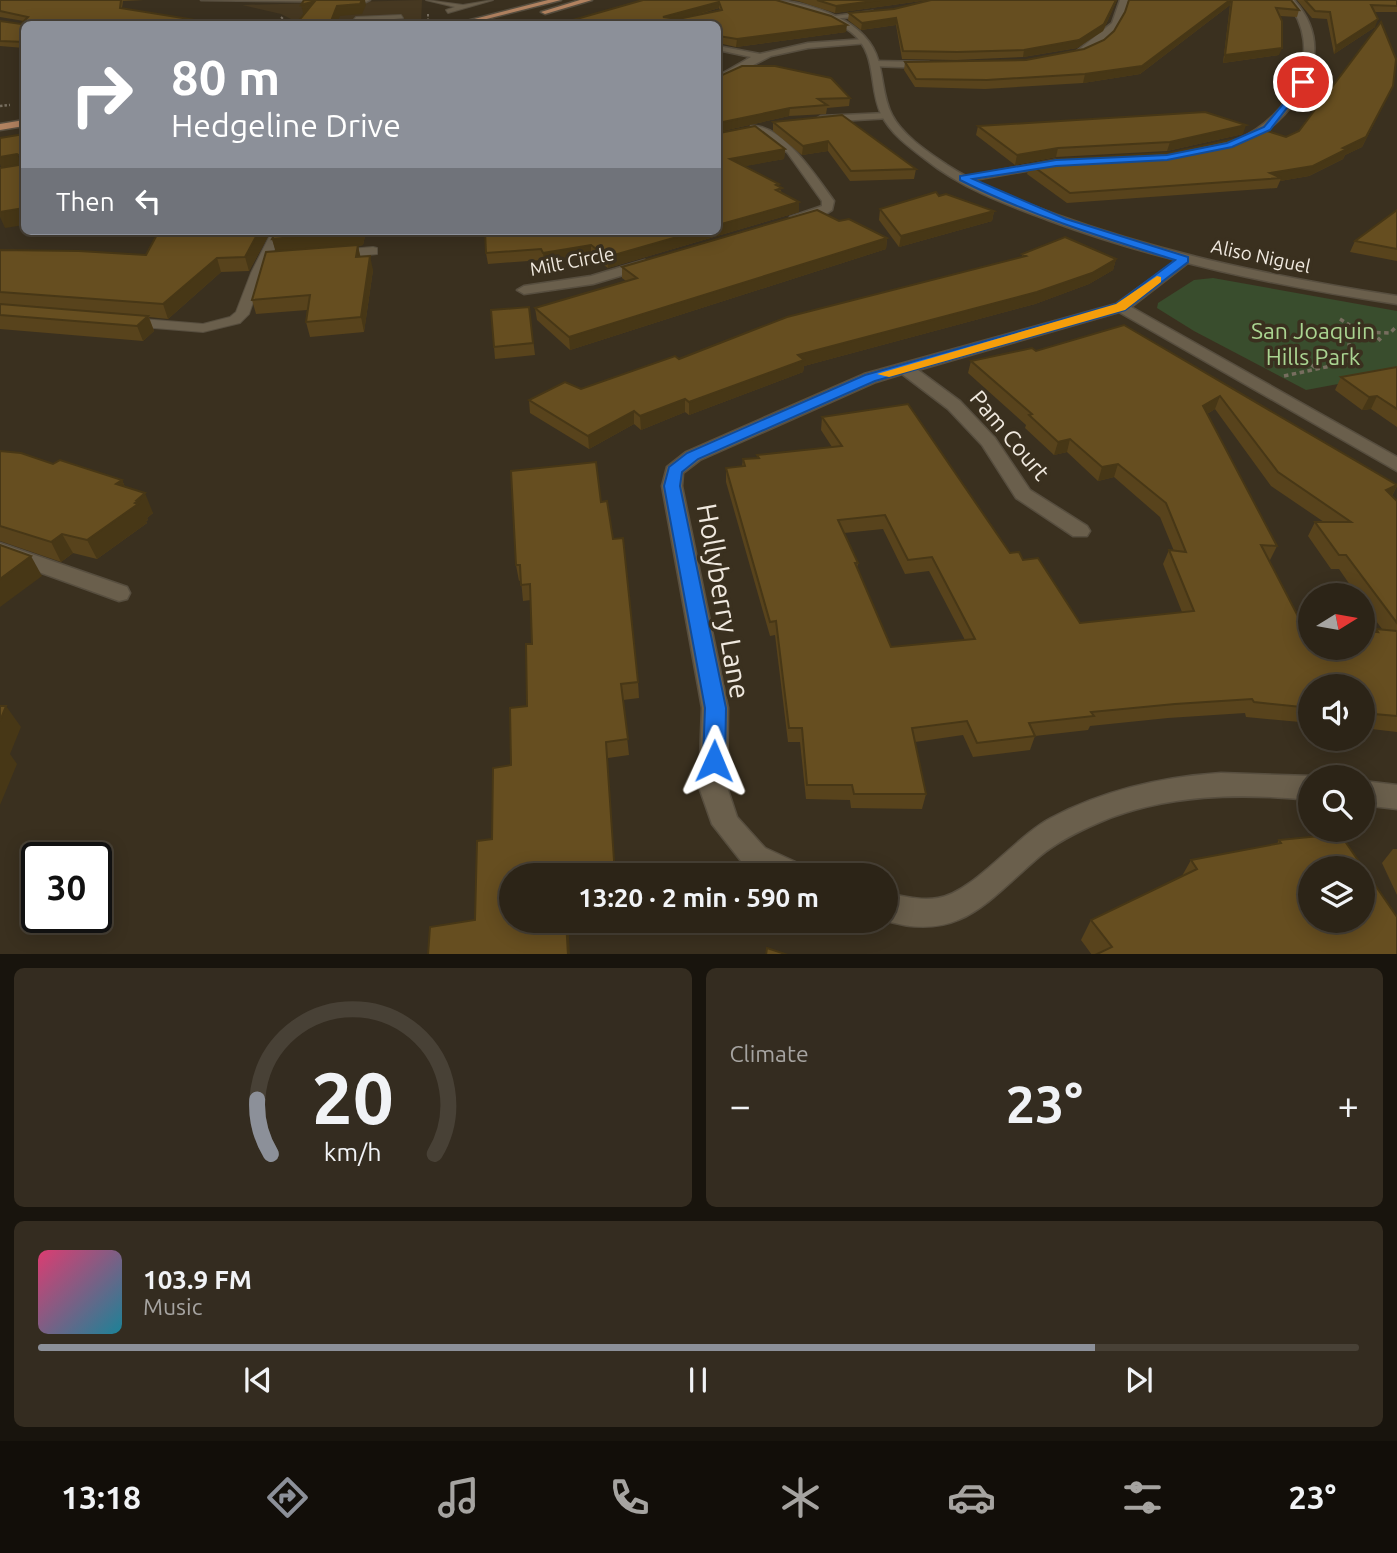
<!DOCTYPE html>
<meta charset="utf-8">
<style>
:root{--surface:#2c2417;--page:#342c20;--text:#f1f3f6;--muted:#a6a4a1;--line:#484136;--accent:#8c9099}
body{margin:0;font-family:Ubuntu,sans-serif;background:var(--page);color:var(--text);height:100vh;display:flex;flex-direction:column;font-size:26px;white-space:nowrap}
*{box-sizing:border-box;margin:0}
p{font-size:23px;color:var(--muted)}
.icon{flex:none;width:38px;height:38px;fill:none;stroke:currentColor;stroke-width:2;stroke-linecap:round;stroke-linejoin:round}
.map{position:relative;height:954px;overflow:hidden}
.side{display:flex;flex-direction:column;gap:14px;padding:14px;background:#18140d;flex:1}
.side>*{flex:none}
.banner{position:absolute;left:21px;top:21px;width:700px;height:214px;border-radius:10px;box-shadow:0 4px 18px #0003,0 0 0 2px var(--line);background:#8c9099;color:#fff;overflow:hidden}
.needle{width:46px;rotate:79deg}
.fabs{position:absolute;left:1298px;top:583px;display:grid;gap:14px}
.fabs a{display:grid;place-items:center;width:77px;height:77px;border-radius:50%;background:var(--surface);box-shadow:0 4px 18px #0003,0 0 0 2px var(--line);font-size:35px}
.speed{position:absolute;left:21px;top:842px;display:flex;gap:14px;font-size:35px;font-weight:700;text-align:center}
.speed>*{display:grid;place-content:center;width:91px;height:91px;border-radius:50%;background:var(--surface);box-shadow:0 4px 18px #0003,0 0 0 2px var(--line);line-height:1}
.speed .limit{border:4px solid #111;border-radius:10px;background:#fff;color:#111}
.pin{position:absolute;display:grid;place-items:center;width:60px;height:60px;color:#fff;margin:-30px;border:4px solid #fff;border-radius:50%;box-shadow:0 2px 7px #0007}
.me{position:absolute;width:77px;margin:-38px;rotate:1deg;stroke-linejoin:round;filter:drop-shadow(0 0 5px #0008)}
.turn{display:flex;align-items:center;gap:24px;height:147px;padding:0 35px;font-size:32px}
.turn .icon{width:91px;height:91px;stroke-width:2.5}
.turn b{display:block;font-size:49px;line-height:60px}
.then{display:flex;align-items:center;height:66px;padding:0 35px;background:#0003;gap:14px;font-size:26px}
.big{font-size:52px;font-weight:700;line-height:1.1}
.side .card{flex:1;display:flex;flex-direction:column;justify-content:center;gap:10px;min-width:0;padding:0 24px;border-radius:10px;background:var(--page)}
.side .dial{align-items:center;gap:0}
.dial svg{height:182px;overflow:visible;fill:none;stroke:var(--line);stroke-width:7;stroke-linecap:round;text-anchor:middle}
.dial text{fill:var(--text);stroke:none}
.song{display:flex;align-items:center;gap:21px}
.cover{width:84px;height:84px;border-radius:10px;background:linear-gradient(135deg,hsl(340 70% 55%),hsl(190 70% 35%))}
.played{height:7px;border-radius:4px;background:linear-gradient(90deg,var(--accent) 80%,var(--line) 80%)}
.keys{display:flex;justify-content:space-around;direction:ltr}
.heat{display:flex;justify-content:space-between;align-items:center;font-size:38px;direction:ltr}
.side .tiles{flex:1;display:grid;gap:14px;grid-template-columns:1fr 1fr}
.card:last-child{grid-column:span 2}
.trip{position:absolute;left:499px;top:863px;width:399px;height:70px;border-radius:35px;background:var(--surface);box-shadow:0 4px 18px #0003,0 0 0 2px var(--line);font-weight:700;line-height:70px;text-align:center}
.tabs{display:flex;height:112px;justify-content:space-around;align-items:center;background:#120e09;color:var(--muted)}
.tabs .icon{width:49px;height:49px}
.tabs .selected{color:var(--accent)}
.tabs b{font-size:32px;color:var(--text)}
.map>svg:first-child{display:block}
</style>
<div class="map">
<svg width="1397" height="955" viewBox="0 0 1397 955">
<rect width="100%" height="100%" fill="#3a301f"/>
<!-- built -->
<polygon fill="#463821" points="422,0 421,24 294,24 291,19 281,14 242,5"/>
<!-- green -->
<polygon fill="#394d2d" points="1213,278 1397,311 1397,373 1306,390 1194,331 1157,308 1158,303 1194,280"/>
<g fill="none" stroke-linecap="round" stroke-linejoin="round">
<!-- service casing -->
<g stroke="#574e3f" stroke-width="2">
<g id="service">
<polygon points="426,0 463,5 493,0 448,13 446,10 455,7"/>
<polygon points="401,15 403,18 350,24 356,17"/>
<polygon points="272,231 284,231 263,273 249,314 240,323 203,332 130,326 123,322 130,318 203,324 230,317 236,312 251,273"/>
<polygon points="373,247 377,248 377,254 338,258 332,254 338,250"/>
</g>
</g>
<!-- minor casing -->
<g stroke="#574e3f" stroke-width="3">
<g id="minor">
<polygon points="201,0 370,0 366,2"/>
<path d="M1120 0H1128C1125 22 1101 55 1077 55V51L1112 23Z"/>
<path d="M1286 0H1294C1334 44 1309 95 1270 128 1261 136 1250 146 1237 144V140C1291 116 1328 52 1286 0Z"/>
<polygon points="873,11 876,15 831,19 827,17"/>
<polygon points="865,39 868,43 808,48 771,56 718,83 718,76 751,57 718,50 718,46 760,54 808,43"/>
<polygon points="874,61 929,62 933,65 929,68 871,66"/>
<polygon points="887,113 891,114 891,118 821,122 816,119 821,116"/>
<path d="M751 126C782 123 818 179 834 201L832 210 823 216 790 223V217L822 206V201L787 152 751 130Z"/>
<polygon points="1055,160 1059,161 1059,165 963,182 957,178"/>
<polygon points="1184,255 1191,259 1189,262 1131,307 1397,457 1397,471 1119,312 918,370 960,401 995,438 1030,490 1087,526 1090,531 1087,536 1073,536 1016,498 982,445 948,409 902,374 876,382 700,460 683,473 682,486 728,708 727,787 737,817 765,848 802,865 807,875 762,875 745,866 712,824 699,787 702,708 662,486 667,467 686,452 864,374 1116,304"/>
<polygon points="645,260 652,264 650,267 593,284 524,294 517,290 524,286 591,276"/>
<polygon points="0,543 127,587 130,593 127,599 119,601 0,558"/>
<path d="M1221 773 1311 776V800C1240 793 1167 794 1100 822 1079 831 1058 841 1040 856 988 900 960 944 884 920L886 893C903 896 920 901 938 898 973 893 1016 836 1051 818 1104 790 1162 777 1221 773Z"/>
<polygon points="1363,781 1397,785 1397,809 1363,805"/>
</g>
</g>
<!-- tertiary casing -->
<g stroke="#574e3f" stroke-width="3">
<path id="tertiary" d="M767 0C803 0 861 17 876 54 884 74 882 96 892 115 903 136 928 152 947 165 981 187 1020 201 1057 215 1168 255 1281 278 1397 296V304C1278 286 1161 262 1048 220 1005 204 961 188 925 159 909 147 890 133 881 114 868 86 878 53 851 32 826 13 793 14 767 0Z"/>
</g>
<!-- primary casing -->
<g stroke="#574e3f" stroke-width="3">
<g id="primary">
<polygon points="548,0 561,0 467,24 455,24"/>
<polygon points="580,0 592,0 545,14 541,12"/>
<polygon points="24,120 24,126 0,130 0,124"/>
</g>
</g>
<!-- path-far2 -->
<g stroke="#776e5f" stroke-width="2" stroke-dasharray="2.5 2" stroke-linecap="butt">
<polyline points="428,14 428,21 433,24"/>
<polyline points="281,17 289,24"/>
</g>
<!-- path-far1 -->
<polyline stroke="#776e5f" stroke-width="2.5" stroke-dasharray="2.5 2" stroke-linecap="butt" points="0,106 10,105"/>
<!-- path -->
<g stroke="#776e5f" stroke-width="3.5" stroke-dasharray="4.5 3.5" stroke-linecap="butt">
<polyline points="1340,319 1359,331"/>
<polyline points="1372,332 1381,341"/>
<polyline points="1299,355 1317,369"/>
<polyline points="1284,376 1345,363 1351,356 1348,338 1356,332 1390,333 1397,326"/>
</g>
<!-- service -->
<use href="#service" fill="#6a5f4c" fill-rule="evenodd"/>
<!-- minor -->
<use href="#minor" fill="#6a5f4c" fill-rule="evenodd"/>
<!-- tertiary -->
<use href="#tertiary" fill="#6a5f4c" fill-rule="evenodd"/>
<!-- primary -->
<use href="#primary" fill="#b18260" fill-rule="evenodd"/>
</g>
<!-- wall -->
<g fill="#58431c" fill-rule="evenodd">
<polygon points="0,0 144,0 123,1 122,8 24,24 24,48 0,46 0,21 21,24 24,21 0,17"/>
<path d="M643 0H776L846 32 736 47 718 43ZM719 8 720 10 690 17Z"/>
<polygon points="791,0 928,0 835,13 798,1"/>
<polygon points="931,0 1117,0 1103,31 1077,48 1023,57 956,60 902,59 896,25 861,30 848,20 849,13 894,9"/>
<polygon points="1129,0 1291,0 1299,10 1297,17 1280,16 1279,55 1223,63 1230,5 1140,74 1083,83 985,89 915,87 904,70 905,62 1026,60 1084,49 1104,40 1114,31 1125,12"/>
<polygon points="1297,0 1397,0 1397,12 1375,12 1375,27 1334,54 1327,19 1312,18"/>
<polygon points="718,77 850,98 849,106 827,108 826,114 789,116 718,132 719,133 785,149 784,159 744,166 779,187 782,193 799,212 608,268 591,256 544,264 542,260 488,264 486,253"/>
<polygon points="1393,86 1362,147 1345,155 1343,159 1309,176 1280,181 1277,188 1067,203 1027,174 1030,164 1170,153 1286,137"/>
<polygon points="773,122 916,169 914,179 850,181 828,151 802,155 773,131"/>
<polygon points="978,126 1243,134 1167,151 1056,157 1015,165 976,135"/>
<polygon points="939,196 994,211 992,221 899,247 879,220 880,209"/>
<polygon points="1397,210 1397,261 1350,252 1355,241"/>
<polygon points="839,221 887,238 886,249 570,350 537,320 535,308 626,281 622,278 622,267"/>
<polygon points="271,231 249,271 221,272 168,319 149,317 154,331 143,341 0,329 0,250 146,255"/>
<polygon points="276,231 366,231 363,245 358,246 360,257 373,270 364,332 310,337 306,322 307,310 256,314 252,300 276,251 272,239"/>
<polygon points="1022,254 1116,259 1113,270 1089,284 1035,304 804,366 803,372 689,415 685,412 641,430 634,424 589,449 530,413 529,400 581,389 1022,257"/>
<polygon points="529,307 535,355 495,359 494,347"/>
<path d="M1124 325 1397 486 1392 496 1397 501V732L1363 728V686H1311V723L1246 717 1245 713 1168 718 1090 726 1088 730 1035 736 1030 750 973 757 963 735 915 742 926 794 922 809 851 808 850 800 806 799 800 742H788L775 635 770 636 726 482V468L742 467 743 459 757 458V455L832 447 821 430 822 417 1010 553 1023 560 1080 623 1182 612 1163 564 1169 550 1174 551 1160 517 1114 477 1098 481 1067 452 1054 455 1025 428 1026 425 968 373 971 361 1036 351ZM1215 409 1271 486 1324 522H1315L1308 536 1331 569H1339L1357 595H1363V603L1382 629H1376L1374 632 1303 626 1269 560H1270L1277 546 1207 414ZM883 529 905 574 929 571 965 640 891 647 857 568 858 563 844 533Z"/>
<polygon points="1397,367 1397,427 1371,409 1362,410 1335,390 1341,377"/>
<polygon points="0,451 122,480 125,487 153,513 147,518 148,520 146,521 147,523 97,559 73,553 61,562 0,541"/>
<polygon points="601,502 613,539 638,682 639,698 623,700 629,755 608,758 475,920 492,839 527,706 532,644 531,600 523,601 521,580 519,581 516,565"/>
<polygon points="1279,840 1397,955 1092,955 1081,940 1091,920 1182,876 1191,860 1277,844"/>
<polygon points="1393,849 1397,849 1397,895 1382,863"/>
</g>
<!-- shaded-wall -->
<g fill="#473716">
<polygon points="362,0 365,0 366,5 362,14 340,16 336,24 318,24 337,6"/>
<polygon points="880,0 928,0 835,13 836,6"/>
<polygon points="1116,0 1117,0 1103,31 1077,48 1023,57 1024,50"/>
<polygon points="1230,0 1232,0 1230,5 1140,74 1083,83 1085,74"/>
<polygon points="315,1 304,16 301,5"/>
<polygon points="719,2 719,8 663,24 663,17"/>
<polygon points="896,18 896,25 861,30 862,23"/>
<polygon points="1378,19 1375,27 1334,54 1336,46"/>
<polygon points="847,25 846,32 736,47 737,39"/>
<polygon points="1282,48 1279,55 1223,63 1225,55"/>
<polygon points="1393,86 1362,147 1345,155 1343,159 1309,176 1280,181 1281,178 1270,173 1343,148"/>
<polygon points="790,108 789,116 718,132 718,123"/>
<polygon points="1246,125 1243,134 1167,151 1170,142"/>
<polygon points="828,141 828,151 802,155 803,146"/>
<polygon points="1058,148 1056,157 1015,165 1017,155"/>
<polygon points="785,149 784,159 730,169 730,159"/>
<polygon points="17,154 24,168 3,172 0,164 0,157"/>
<polygon points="799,202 799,212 608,268 607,257 698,231 718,231 718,225"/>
<polygon points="24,208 24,225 5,228 0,217 0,212"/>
<polygon points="994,211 992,221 899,247 901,236"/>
<polygon points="259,231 271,231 249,271 245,257"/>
<polygon points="360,231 366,231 363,245 358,246 361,259 276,253 272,239"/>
<polygon points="887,238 886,249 570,350 569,337"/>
<polygon points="591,245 591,256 544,264 543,253"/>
<polygon points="370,256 373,270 364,332 361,317"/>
<polygon points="217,258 221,272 168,319 163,304"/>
<polygon points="1116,259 1113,270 1089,284 1035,304 804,366 803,372 689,415 689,402 798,355"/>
<polygon points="148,316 154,331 143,341 137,326"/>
<polygon points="1220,396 1215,409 1198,419 1203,406"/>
<polygon points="1377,396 1371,409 1362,410 1369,397"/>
<polygon points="685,399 685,412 641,430 640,416"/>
<polygon points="634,411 634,424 589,449 588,436"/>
<polygon points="1070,439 1067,452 1054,455 1058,442"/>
<polygon points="1118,464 1114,477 1098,481 1102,467"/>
<polygon points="122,480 130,499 116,484"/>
<polygon points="1397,486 1390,499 1386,490"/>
<polygon points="145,493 153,513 147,518 148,520 146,521 147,523 97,559 87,540 135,503 137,500"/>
<polygon points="62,534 73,553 61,562 51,542"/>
<polygon points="31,556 42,576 0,607 0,579"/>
<polygon points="6,706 21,727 10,754 17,764 0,805 0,721"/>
<polygon points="566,920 568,920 570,955 568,955"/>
</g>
<!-- building -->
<g fill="#664e20" stroke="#473716" stroke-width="2" fill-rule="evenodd">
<polygon points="0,0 121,0 120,8 220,24 24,24 24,42 0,41 0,21 21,24 28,17 0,11"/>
<polygon points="304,0 362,0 360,4 337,6 331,21 318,24 296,24 315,1 301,5"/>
<path d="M643 0H776L831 16 847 25 737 39 719 36 718 38V24H559ZM719 2 722 10 678 19 663 17Z"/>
<polygon points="817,0 880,0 836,6"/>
<polygon points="931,0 1116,0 1104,24 1079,40 1024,50 957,52 903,51 896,18 862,23 849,13 894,9"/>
<polygon points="1129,0 1230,0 1142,66 1085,74 987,80 916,79 905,62 1026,60 1084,49 1104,40 1114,31 1125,12"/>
<polygon points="1232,0 1291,0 1299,10 1276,8 1282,21 1282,48 1225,55"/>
<polygon points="1305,0 1397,0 1397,6 1371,5 1378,19 1336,46 1330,12 1315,11"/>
<polygon points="1381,22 1396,59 1393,86 1366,137 1343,148 1347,149 1313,166 1270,173 1281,178 1070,193 1030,164 1059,159 1170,153 1254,135 1264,130 1286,137 1299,131"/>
<polygon points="742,66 775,66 831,78 850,98 818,99 827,105 790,108 718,123 718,76 718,77"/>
<polygon points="1205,112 1246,125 1170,142 1058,148 1017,155 978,126"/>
<polygon points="842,115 916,169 851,171 828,141 803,146 773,122"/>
<polygon points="755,126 785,149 730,159 779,184 776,185 782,188 776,190 799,202 718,225 718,129 719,133"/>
<polygon points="24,134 24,208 0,212 0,168 18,165 20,156 17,154 0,157 0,138"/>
<polygon points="936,192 939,196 946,194 994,211 901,236 880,209"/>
<polygon points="817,210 839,221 849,219 887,238 569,337 535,308 637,278 622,267"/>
<polygon points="1397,210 1397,249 1355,241"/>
<polygon points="159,231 259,231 245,257 217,258 163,304 0,292 0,250 79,251 146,255"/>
<polygon points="276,231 360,231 272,239"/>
<polygon points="485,231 698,231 607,257 591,245 543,253 541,249 486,253"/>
<polygon points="1065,237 1116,259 1092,273 1037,292 798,355 804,360 689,402 685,399 640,416 634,411 588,436 529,400 565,382 581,389 675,356 679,359 787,317 1026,256 1022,254"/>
<polygon points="358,245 356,257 370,256 361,317 306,322 310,295 252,300 266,252"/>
<polygon points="0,304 148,316 137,326 0,315"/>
<polygon points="529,307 533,343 494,347 491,310"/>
<path d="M1124 325 1397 485 1386 490 1397 501V623L1346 555H1339L1315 522H1351L1278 472 1220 396 1203 406 1277 546 1261 545 1303 626H1311V648H1363V631L1378 632 1376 629 1397 631V716L1363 713V686H1311V708L1254 702 1252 699 1175 704 1091 712 1094 716 1029 723 1035 736 977 743 967 721 912 728 926 794H854L852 785H807L802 728H789L776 621 770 622 726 468 745 466 743 459 759 458 757 455 842 446 822 417 908 404 1010 553 1019 552 1023 560 1038 558 1080 623 1194 611 1169 550 1186 552 1166 503 1118 464 1102 467 1070 439 1058 442 1029 415 1032 414 971 361 1032 348 1036 351ZM885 515 908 560 932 557 975 639 891 647 855 563H858L838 520Z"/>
<polygon points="1397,367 1397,409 1377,396 1369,397 1341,377"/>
<polygon points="0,451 21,453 53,464 60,460 122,480 116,484 145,493 137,500 139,500 135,503 138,504 87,540 62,534 51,542 0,526"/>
<polygon points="596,462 601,502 607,501 613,539 623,538 638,682 621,684 628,739 606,742 615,875 511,875 511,920 566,920 568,955 428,955 430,927 475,920 477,841 492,839 493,768 511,765 510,708 527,706 526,644 532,644 530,584 521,585 520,565 516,565 511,471"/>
<polygon points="0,545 31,556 0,579"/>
<polygon points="0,706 6,706 0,721"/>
<path d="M1340 834 1397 917V955H1095L1112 947 1091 920 1197 869 1191 860 1281 843 1279 840ZM1311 868H1363V920H1311Z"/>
<polygon points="767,948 788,955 766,955"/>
</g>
<!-- route -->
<path fill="#1a73e8" stroke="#114b97" stroke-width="2" d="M1303 80 1307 82 1270 130 1232 147 1167 160 1056 166 973 179 1066 219 1188 257V262L1125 310 875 381 698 459 682 472 680 486 726 708 725 761 722 767 714 770 706 767 703 761 705 708 664 486 669 467 687 453 865 375 1116 304 1175 260C1101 237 1029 215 960 180V176L1056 160 1167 155 1227 143 1264 127Z"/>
<!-- slow -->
<polygon fill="#f59e0b" points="1157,276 1161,277 1161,282 1125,310 889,377 877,374 1116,304"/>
<g text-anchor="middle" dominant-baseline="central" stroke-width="7" stroke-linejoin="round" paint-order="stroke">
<!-- far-street labels -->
<g font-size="19" fill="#f0e9df" stroke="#3a301f">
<text transform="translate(1261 256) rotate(12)">Aliso Niguel</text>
<text transform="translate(572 261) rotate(-11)">Milt Circle</text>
</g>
<!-- park labels -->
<g font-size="23" fill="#aad491" stroke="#3a301f">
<text x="1313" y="330">San Joaquin<tspan x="1313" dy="26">Hills Park</tspan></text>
</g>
<!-- street labels -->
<g font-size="23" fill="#f0e9df" stroke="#3a301f">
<text transform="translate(1010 435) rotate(50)">Pam Court</text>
</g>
<!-- near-street labels -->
<g font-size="28" fill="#f0e9df" stroke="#3a301f">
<text transform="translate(724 601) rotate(80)">Hollyberry Lane</text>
</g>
</g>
</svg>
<div class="fabs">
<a><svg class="needle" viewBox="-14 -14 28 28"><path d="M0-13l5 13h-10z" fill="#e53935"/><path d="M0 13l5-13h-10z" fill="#a6a4a1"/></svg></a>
<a><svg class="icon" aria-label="sound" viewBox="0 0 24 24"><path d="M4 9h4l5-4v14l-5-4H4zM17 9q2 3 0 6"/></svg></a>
<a><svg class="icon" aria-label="search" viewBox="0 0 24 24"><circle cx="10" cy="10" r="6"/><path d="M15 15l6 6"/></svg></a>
<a><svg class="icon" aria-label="layers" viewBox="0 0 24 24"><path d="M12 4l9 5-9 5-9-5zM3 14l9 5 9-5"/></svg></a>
</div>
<div class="speed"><div class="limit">30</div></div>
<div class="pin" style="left:1303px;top:82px;background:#d93025"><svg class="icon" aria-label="arrive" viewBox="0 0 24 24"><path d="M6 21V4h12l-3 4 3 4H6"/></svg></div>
<svg class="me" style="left:714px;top:761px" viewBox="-20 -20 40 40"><path d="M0-17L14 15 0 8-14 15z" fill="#1a73e8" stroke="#fff" stroke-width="4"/></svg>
<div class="trip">13:20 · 2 min · 590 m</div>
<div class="banner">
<div class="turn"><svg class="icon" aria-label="right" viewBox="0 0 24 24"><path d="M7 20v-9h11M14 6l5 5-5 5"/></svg><div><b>80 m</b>Hedgeline Drive</div></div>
<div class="then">Then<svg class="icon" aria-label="left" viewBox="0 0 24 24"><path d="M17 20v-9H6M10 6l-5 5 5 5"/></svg></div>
</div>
</div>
<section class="side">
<div class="tiles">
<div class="card dial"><svg viewBox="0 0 100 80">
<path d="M14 69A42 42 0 1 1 86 69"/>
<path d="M14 69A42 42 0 0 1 8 45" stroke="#8c9099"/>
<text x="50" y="56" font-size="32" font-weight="700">20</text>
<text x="50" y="72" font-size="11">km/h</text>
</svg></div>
<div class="card"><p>Climate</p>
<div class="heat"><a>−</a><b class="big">23°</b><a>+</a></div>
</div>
<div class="card">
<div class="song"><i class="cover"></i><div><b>103.9 FM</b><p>Music</p></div></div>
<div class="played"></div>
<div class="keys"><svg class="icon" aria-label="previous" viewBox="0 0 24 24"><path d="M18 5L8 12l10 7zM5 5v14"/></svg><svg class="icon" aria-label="pause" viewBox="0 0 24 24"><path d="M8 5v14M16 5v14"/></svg><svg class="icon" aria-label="next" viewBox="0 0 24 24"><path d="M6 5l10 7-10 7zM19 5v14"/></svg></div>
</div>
</div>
</section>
<nav class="tabs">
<b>13:18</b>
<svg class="icon selected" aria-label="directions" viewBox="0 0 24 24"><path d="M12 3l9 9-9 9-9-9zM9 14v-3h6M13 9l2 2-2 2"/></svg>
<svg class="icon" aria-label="music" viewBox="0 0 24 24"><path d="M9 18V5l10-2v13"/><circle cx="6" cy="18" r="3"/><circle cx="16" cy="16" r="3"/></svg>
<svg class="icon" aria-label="phone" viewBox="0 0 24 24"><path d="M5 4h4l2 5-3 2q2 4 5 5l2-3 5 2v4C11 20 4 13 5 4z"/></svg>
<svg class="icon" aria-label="climate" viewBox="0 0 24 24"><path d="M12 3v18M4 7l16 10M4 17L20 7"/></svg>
<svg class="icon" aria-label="car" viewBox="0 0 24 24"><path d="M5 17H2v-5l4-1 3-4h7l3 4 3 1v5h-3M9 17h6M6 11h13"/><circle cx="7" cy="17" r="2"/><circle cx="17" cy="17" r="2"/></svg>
<svg class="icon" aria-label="filters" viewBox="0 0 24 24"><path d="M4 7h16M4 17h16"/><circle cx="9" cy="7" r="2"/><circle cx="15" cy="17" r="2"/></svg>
<b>23°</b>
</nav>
